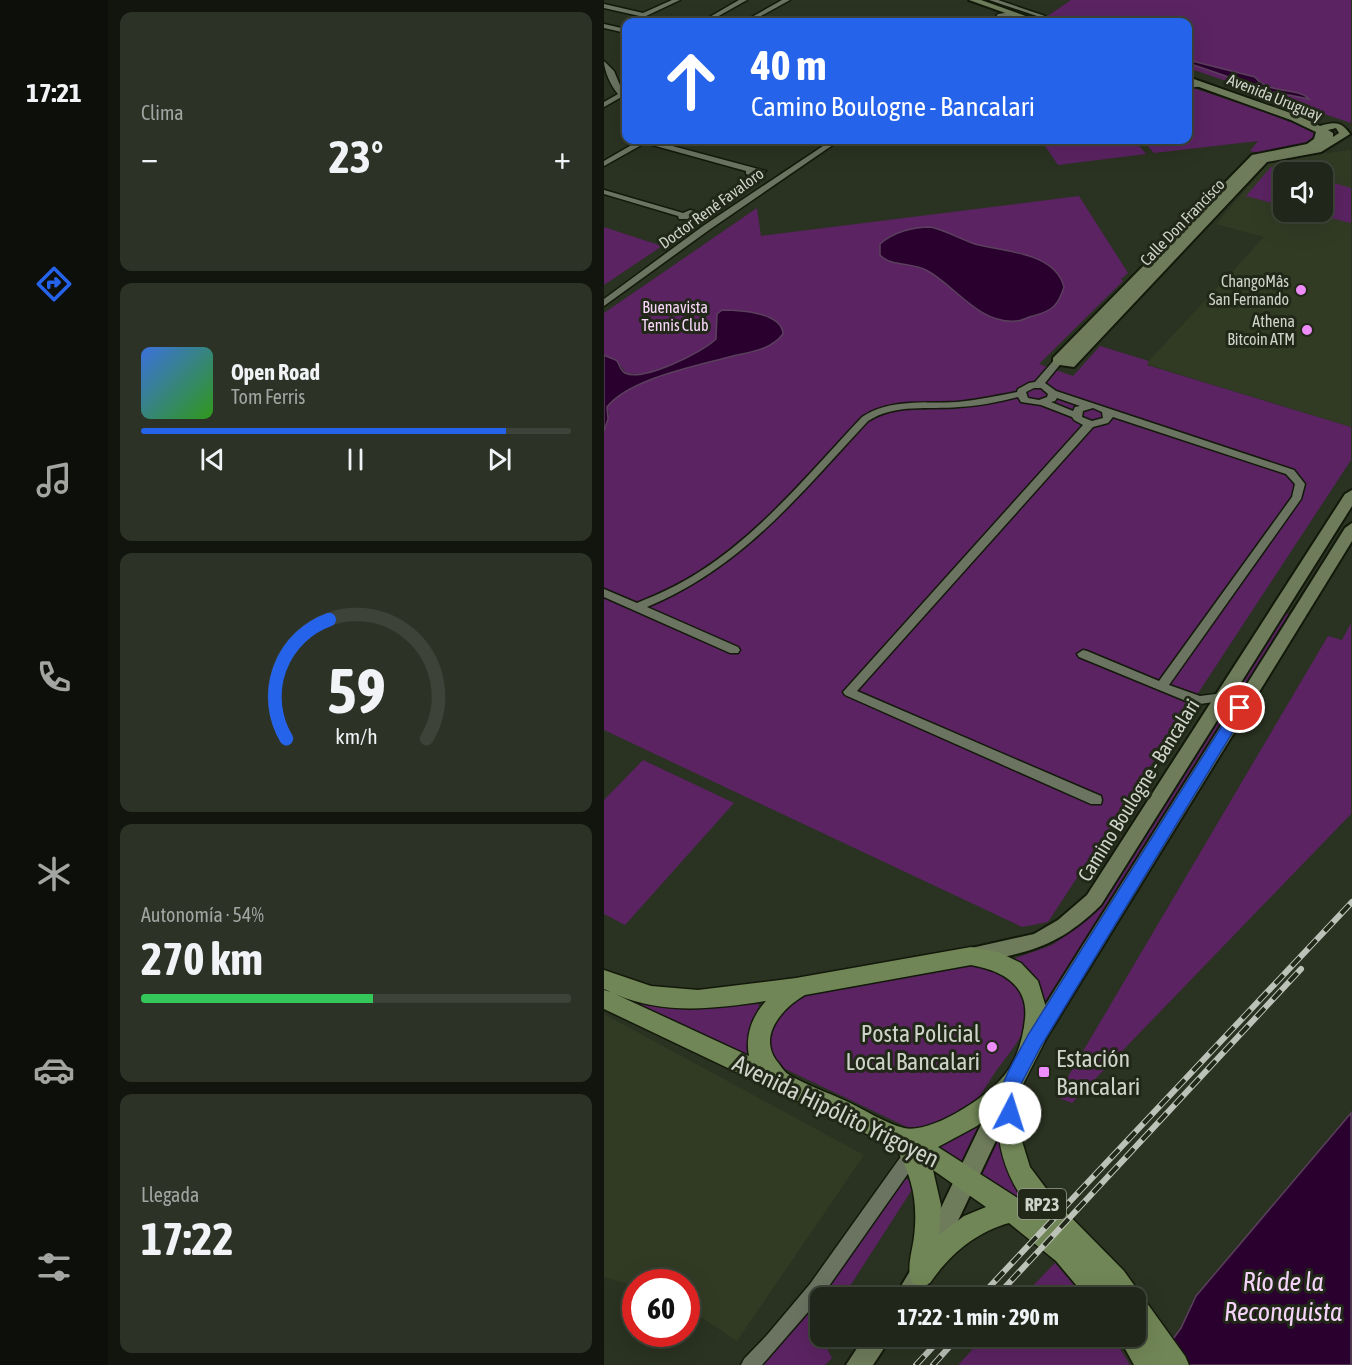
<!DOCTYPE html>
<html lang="es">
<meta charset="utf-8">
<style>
:root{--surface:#202619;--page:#2d3226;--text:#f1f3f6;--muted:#a2a5a2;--line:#3d4338;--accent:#2563eb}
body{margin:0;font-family:"Asap Condensed",sans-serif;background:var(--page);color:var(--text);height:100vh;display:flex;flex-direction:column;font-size:22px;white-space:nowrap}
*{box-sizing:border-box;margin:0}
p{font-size:20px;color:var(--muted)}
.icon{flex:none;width:33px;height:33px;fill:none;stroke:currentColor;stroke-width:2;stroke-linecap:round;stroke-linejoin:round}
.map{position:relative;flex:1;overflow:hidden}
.sheet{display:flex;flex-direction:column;gap:12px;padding:12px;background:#12150e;width:496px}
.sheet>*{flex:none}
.banner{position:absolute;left:18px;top:18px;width:570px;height:126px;border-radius:12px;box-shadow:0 6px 24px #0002,0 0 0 2px var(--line);background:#2563eb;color:#fff;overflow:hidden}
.fabs{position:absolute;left:669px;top:162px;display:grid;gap:12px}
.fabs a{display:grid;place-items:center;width:60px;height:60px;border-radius:12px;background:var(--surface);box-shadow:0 6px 24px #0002,0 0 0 2px var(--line);font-size:30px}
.speed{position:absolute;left:18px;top:1269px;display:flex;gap:12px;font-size:30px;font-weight:700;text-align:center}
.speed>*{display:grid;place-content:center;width:78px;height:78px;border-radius:50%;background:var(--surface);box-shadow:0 6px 24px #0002,0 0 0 2px var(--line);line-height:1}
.speed .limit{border:9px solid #d22;background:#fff;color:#111}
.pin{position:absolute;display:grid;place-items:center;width:51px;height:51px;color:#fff;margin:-26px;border:3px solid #fff;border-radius:50%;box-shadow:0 2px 6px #0007}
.me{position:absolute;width:66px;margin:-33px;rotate:5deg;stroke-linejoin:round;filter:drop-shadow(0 0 4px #0008)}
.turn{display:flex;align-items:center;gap:21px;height:126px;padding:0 30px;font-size:27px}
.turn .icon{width:78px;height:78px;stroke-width:2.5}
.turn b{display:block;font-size:42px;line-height:51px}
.big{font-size:45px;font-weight:700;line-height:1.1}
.sheet .widget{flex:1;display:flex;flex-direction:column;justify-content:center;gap:9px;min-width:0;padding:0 21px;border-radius:12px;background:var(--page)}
.sheet .dial{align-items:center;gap:0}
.dial svg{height:156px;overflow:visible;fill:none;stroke:var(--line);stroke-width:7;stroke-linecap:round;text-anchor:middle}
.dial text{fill:var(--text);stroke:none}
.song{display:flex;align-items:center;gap:18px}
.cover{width:72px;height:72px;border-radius:9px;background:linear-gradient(135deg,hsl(220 70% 55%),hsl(110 70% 35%))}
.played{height:6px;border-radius:3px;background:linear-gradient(90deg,var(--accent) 85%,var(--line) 85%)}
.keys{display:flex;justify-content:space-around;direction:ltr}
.heat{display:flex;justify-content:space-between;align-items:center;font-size:33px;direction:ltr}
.charge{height:9px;border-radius:4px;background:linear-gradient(90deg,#34c759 54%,var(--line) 0)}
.trip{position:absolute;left:206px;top:1287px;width:336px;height:60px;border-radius:12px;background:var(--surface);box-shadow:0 6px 24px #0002,0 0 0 2px var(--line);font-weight:700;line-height:60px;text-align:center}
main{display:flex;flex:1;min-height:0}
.tab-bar{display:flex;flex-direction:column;width:108px;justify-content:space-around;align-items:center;background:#0d0f0a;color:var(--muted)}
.tab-bar .icon{width:42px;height:42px}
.tab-bar .selected{color:var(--accent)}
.tab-bar b{font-size:27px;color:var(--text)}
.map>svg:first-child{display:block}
</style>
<main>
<nav class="tab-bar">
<b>17:21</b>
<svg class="icon selected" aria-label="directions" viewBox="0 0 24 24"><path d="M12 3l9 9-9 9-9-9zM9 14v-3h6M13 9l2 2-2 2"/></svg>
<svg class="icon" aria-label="music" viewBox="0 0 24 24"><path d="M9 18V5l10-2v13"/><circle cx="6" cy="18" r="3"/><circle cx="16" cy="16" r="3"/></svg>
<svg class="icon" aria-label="phone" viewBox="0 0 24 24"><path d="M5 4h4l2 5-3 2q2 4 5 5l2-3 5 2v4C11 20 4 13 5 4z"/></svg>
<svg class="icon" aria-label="climate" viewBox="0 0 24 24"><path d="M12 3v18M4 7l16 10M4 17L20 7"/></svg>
<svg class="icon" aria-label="car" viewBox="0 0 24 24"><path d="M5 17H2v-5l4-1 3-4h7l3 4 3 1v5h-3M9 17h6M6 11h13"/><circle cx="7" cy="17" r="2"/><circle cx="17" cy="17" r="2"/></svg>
<svg class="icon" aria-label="filters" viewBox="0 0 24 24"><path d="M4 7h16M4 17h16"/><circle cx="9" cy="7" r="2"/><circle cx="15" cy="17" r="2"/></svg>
</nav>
<section class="sheet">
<div class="widget"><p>Clima</p>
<div class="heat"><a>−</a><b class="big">23°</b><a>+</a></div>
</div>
<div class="widget">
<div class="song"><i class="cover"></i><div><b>Open Road</b><p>Tom Ferris</p></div></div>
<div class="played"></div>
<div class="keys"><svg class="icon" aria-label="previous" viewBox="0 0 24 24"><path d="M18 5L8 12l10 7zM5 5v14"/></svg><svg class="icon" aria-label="pause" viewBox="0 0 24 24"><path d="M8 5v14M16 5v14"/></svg><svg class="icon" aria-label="next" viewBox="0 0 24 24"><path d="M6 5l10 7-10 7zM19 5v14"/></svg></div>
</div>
<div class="widget dial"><svg viewBox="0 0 100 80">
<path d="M14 69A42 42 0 1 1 86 69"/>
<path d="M14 69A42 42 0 0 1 36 8" stroke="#2563eb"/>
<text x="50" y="56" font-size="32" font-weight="700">59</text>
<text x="50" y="72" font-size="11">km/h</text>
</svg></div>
<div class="widget"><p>Autonomía · 54%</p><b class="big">270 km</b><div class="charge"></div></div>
<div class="widget"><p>Llegada</p><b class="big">17:22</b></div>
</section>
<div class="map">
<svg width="748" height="1365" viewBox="0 0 748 1365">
<rect width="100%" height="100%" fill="#2a3221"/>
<!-- built -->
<g fill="#313b24" fill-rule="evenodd">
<path d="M747 150V427L542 364 660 237 612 224 667 160ZM680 172H718V212H680Z"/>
<polygon points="0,1014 260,1155 133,1341 83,1308 82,1282 32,1282 31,1286 0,1277"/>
</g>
<!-- green -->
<g fill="#5b2362">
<polygon points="467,0 747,0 747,123 584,68 584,22 450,22 439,19"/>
<path d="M586 87 691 122 714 133 713 140C694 148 667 156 646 151L654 141 550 153 538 140H584V88Z"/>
<polygon points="437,140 530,140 542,154 454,165"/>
<polygon points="667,167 688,172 680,172 679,206 642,196"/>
<polygon points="719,180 747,188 747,223 702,212 718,212"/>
<path d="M475 196 524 273 517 279 519 281 435 364 469 376 496 346 545 361 543 365 747 427V460L444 922 418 927 0 730V431L5 413 3 407C27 376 110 361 148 352L144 312 118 310 113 314 112 339C92 359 51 378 22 373L13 361 0 355V313L153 208 157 236Z"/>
<polygon points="0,227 58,246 0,285"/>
<polygon points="682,614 687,614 686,618 442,1005 434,985 409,959 448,945 482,921 514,877 656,649"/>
<polygon points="747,623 747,814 468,1103 452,1097 724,636 738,640"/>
<polygon points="39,760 130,803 21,925 0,914 0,800"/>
<path d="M366 966C398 968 429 987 422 1023 420 1037 398 1062 390 1074 380 1089 368 1112 352 1121 338 1128 317 1131 303 1127L175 1066C150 1036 174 1002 206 992 221 987 240 986 256 984 293 978 330 972 366 966Z"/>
<polygon points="6,995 57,1008 117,1008 154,1002 155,1008 149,1024 148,1059"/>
<polygon points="381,1114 362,1161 355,1161 337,1150 338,1145 353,1138"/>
<polygon points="392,1127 442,1220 375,1173"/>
<polygon points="301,1179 309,1181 311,1185 239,1297 216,1298 216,1336 228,1358 221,1365 152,1365 297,1181"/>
<polygon points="451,1263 480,1297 418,1297"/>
<polygon points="381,1336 509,1337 526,1365 354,1365"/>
</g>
<!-- water -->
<g fill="#29002e" stroke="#5b405d" stroke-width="1.5">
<path d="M588 61 651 77C665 95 695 87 705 99L665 91 584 63Z"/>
<path d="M327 227C343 231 356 239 371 244 401 252 451 252 460 287 454 306 448 311 429 316 423 317 418 321 412 321 374 324 351 285 322 270 307 262 287 267 276 255V244C289 232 309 227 327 227Z"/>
<path d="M118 310C134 310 178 312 179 334 166 351 144 352 125 357 92 366 25 379 3 407L4 419 0 431V355C3 357 11 359 13 361 16 365 16 370 21 373 39 382 99 352 112 339L113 314Z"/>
<polygon points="747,1113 747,1365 550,1365 577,1328 592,1296"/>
</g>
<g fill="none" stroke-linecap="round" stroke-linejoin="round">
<!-- street casing -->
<g stroke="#13190a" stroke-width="3">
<g id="street">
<polygon points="68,0 76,0 40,17 0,8 0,4 39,13"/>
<polygon points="135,0 143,0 104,22 97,22"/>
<polygon points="178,0 186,0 146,22 139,22"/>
<polygon points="385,0 394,0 441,16 436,17"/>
<polygon points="408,12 420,17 415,22 409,22 413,18 398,17 394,22 388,22 394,14"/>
<polygon points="0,24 22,29 22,33 0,28"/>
<path d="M0 61 10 71 18 90H22L21 95 0 107V102L14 94C7 86 0 71 0 61Z"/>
<polygon points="598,83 601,85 600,86 584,88 584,84"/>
<polygon points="36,140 46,140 162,171 149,176 142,174 142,171 41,143 0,166 0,161"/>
<polygon points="228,140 236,140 105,230 0,306 0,299 99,226"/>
<polygon points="0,190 79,213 86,210 94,212 95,217 91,219 75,219 74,216 0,194"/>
<path d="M454 358 459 361 441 383 452 391 690 470 701 484 697 499 565 685 596 696 619 693 623 694 625 697 623 700 596 704 582 701 475 657 473 654 479 650 483 651 555 681 688 497 691 484 682 474 509 417 504 423 489 427 253 691 497 796 498 800 497 804H487L241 695 239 692 479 425 470 420 468 417 437 405 417 402 414 397C395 402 375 406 355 407 324 410 292 403 264 421 196 494 138 568 43 607L134 647 136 650 134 653H126L0 597V589L33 603C55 594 75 585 95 572 158 532 207 471 258 417 286 398 320 404 353 402 373 400 393 396 413 392L414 389 425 383 431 382 451 359ZM430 388H437L444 394 443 397 435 400 424 398 422 392ZM453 398 476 406 471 407 469 411 447 402 451 401ZM489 408 498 412 499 418 488 421 478 417 479 411Z"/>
<polygon points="309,1146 315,1148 317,1153 315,1158 218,1296 158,1365 137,1365 140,1359 163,1335 206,1284 303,1148"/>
</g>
</g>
<!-- secondary casing -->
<g stroke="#13190a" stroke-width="4">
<g id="secondary">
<polygon points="365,0 377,0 438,22 427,22"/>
<path d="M584 77 695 116 716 126C730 122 737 121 746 134L717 152 663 162 470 367 449 364V358L648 155 703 144 710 139 712 132 687 120 584 83ZM732 128 735 133 729 137V133L724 130Z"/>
<path d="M748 490V506L497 905C454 947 426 952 370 963L363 961 360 955 363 949 430 934 454 920 483 895 741 494Z"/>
<polygon points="748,523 748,541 439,1043 432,1046 425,1043 422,1037 425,1031 741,528"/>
<polygon points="404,1082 412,1085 415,1092 325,1282 316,1298 290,1298 309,1266 396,1085"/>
<polygon points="261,1336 288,1336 269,1365 242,1365"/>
</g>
</g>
<!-- primary casing -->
<g stroke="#13190a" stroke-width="3">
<path id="primary" d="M367 947 394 952 417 963 434 981 444 1014 441 1041 418 1086 417 1138 426 1167 453 1203 520 1271 581 1356 585 1365H530L514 1336H531V1298H483L452 1261 405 1223C372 1232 345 1255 326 1283L317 1287 308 1283C302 1268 308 1253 310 1237 314 1203 309 1178 292 1148L0 1009V990L7 992 0 989V970L47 986 94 990 192 978ZM367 965C396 970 425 984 421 1019 419 1039 412 1063 398 1078 381 1098 327 1134 300 1128 280 1123 260 1109 242 1101 223 1092 201 1085 184 1074 179 1071 176 1064 172 1060 154 1034 180 1007 201 995ZM11 994C59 1015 111 1009 162 1001 148 1016 141 1036 145 1056ZM394 1109C392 1148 403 1180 427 1210L420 1202 334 1147 373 1126ZM329 1170 382 1207 360 1216 335 1235 337 1205Z"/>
</g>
<!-- street -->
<use href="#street" fill="#6b7361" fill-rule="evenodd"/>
<!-- secondary -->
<use href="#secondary" fill="#6e7c5b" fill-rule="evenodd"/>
<!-- primary -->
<use href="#primary" fill="#718656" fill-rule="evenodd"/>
<!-- rail casing -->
<g stroke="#bdc2b8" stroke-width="6">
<g id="rail">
<polyline points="375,1298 748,902"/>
<polyline points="391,1298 697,969"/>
<polyline points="312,1365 339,1336"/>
<polyline points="329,1365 355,1336"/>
</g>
</g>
<!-- rail -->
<use href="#rail" stroke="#212818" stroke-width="4" stroke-dasharray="12" stroke-linecap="butt"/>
</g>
<!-- route -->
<path fill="#2563eb" stroke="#184099" stroke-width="1.5" d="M636 703 643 708 641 712 437 1046 416 1086 412 1118 406 1121 399 1118C387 1091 412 1059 424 1035L631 705Z"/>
<!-- markers -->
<g fill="#ee8cf9" stroke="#212818" stroke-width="2">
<circle cx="697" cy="290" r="6"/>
<circle cx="703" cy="330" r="6"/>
<circle cx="388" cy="1047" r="6"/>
<rect x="434" y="1066" width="12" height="12" rx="3"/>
</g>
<g text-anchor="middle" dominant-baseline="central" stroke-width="6" stroke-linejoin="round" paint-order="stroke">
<!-- far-street labels -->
<g font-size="16" fill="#cfd4ca" stroke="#212818">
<text transform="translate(671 97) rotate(22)">Avenida Uruguay</text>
<text transform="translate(107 208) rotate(-36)">Doctor René Favaloro</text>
<text transform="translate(578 222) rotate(-46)">Calle Don Francisco</text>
</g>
<!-- far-poi labels -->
<g font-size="16" fill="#cfd4ca" stroke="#212818" text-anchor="end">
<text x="685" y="281">ChangoMâs<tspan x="685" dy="18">San Fernando</tspan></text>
<text x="691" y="321">Athena<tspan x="691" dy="18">Bitcoin ATM</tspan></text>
</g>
<!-- far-park labels -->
<g font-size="16" fill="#f9d7fc" stroke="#212818">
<text x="71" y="307">Buenavista<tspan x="71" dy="18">Tennis Club</tspan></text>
</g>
<!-- shield labels -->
<rect fill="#212818" stroke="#9ba095" stroke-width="1.5" x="414" y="1189" width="48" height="30" rx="4.5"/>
<g font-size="18" font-weight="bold" fill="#cfd4ca">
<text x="438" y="1204">RP23</text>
</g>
<!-- street labels -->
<g font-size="20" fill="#cfd4ca" stroke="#212818">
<text transform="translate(534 790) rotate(-58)">Camino Boulogne - Bancalari</text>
</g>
<!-- near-poi labels -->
<g font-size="24" fill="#cfd4ca" stroke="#212818" text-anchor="end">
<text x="376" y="1033">Posta Policial<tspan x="376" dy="28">Local Bancalari</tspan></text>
<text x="452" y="1058" text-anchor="start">Estación<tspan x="452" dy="28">Bancalari</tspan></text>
</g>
<!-- near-street labels -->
<g font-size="24" fill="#cfd4ca" stroke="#212818">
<text transform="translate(232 1111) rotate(26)">Avenida Hipólito Yrigoyen</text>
</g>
<!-- near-water labels -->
<g font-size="26" font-style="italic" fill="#f6d4f9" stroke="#212818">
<text x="679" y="1282">Río de la<tspan x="679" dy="30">Reconquista</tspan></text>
</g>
</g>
</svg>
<div class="fabs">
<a><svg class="icon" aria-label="sound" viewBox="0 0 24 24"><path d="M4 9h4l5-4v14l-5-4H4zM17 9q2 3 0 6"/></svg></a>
</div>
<div class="speed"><div class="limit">60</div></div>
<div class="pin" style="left:636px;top:708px;background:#d93025"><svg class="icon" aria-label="arrive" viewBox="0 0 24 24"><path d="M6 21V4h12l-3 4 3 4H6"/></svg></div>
<svg class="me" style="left:406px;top:1113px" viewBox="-20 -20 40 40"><circle r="19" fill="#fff"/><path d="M0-13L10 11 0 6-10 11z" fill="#2563eb"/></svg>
<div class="trip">17:22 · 1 min · 290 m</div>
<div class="banner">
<div class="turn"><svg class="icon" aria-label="ahead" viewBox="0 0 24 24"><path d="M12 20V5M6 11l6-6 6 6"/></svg><div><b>40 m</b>Camino Boulogne - Bancalari</div></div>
</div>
</div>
</main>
